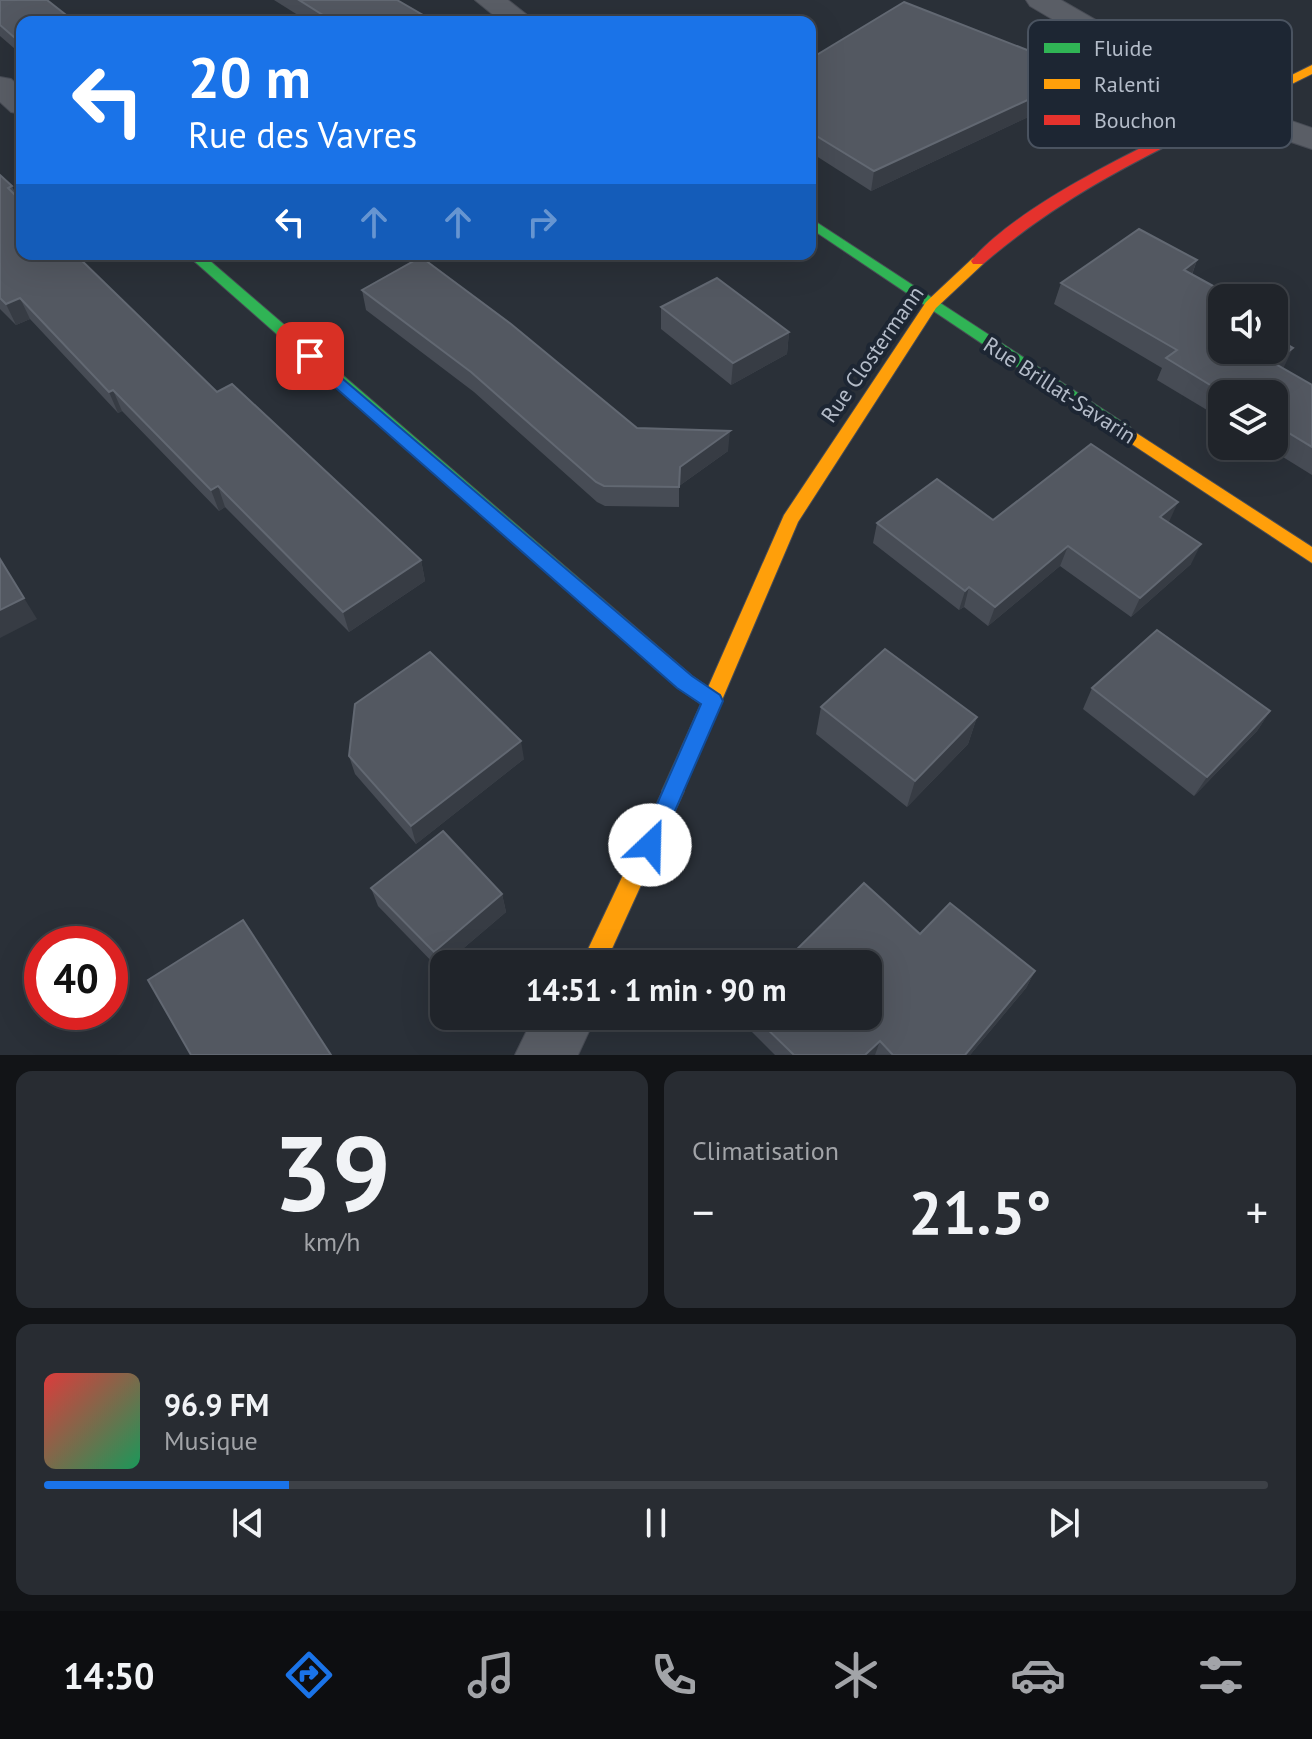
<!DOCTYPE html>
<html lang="fr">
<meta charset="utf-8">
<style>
:root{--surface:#20242a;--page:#282c32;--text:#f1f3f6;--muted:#a2a4a8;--line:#3d4147;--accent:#1a73e8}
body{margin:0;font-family:"PT Sans",sans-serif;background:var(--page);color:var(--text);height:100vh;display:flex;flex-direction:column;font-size:30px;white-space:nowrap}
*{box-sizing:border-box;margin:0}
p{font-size:26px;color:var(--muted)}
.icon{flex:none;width:44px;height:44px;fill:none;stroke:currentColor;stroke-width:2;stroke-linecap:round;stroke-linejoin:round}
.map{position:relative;height:1055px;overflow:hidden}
.details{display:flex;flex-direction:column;gap:16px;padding:16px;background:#121417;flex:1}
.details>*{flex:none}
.top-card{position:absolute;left:16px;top:16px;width:800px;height:244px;border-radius:16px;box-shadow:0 8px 32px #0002,0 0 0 2px var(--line);background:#1a73e8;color:#fff;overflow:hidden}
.tools{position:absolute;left:1208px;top:284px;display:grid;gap:16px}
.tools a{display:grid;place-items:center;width:80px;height:80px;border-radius:16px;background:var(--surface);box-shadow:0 8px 32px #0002,0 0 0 2px var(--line);font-size:40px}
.speed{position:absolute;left:24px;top:926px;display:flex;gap:16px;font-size:40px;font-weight:700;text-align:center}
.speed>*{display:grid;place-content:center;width:104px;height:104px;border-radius:50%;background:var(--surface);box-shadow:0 8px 32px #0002,0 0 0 2px var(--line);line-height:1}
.speed .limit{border:12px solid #d22;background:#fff;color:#111}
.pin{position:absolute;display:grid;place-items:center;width:68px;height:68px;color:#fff;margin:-34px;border-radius:16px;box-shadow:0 4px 12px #0006}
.me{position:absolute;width:88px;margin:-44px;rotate:24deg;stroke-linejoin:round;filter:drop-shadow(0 0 6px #0008)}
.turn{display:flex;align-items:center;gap:28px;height:168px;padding:0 40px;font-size:36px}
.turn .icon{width:104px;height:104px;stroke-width:2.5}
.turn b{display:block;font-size:56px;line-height:68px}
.lanes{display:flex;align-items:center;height:76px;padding:0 40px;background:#0003;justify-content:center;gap:40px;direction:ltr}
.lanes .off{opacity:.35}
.big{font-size:60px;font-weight:600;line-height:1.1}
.details .tile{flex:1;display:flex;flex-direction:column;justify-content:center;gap:12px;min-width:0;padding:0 28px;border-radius:16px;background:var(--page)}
.details .dial{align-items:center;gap:0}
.dial b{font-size:104px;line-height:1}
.song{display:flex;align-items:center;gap:24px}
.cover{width:96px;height:96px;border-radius:12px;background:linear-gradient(135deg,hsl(0 70% 55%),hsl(150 70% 35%))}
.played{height:8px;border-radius:4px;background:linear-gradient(90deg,var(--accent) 20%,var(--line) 20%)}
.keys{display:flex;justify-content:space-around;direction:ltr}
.heat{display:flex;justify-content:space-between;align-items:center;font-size:44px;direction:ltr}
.details .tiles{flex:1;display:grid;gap:16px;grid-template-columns:1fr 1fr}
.tile:last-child{grid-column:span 2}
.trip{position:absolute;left:430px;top:950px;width:452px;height:80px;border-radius:16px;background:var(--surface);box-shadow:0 8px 32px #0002,0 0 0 2px var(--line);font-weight:600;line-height:80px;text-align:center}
.dock{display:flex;height:128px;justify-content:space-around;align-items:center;background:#0d0e11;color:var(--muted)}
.dock .icon{width:56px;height:56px}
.dock .selected{color:var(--accent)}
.dock b{font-size:36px;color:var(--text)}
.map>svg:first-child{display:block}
</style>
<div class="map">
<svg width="1312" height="1055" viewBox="0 0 1312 1055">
<rect width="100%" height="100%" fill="#2a3038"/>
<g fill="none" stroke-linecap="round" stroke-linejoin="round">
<!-- street casing -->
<g stroke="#484c55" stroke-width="2">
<g id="street">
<polygon points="475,0 508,0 536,22 502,22"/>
<polygon points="1026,0 1061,0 1242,104 1312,128 1312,149 1220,118 1030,6"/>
<polygon points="0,77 11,79 22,89 22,114 11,112 0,102"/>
<polygon points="534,1016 596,1016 578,1055 515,1055"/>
</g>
</g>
<!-- fast casing -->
<g stroke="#484c55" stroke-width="2">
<g id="fast">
<polygon points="810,218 1130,427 1132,431 1130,435 1118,435 810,228"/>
<polygon points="186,254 202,254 692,676 719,695 722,701 680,798 673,800 666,798 662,791 701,704 678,688"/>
</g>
</g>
<!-- slow casing -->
<g stroke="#484c55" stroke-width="2">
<g id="slow">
<polygon points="1312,65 1312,74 1215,122 1203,119"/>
<polygon points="978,256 983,258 983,264 936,308 798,522 719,707 712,709 705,707 702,701 784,515 926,302 973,258"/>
<polygon points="1124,425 1312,547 1312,563 1118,435 1116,431 1118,427"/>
<polygon points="673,782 680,784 684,791 605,964 581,964 666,784"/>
</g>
</g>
<!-- jam casing -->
<g stroke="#484c55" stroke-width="2">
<path id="jam" d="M1210 115 1217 119 1215 122C1132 162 1053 203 983 264H973L971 261C1009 215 1100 168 1155 141 1172 132 1191 121 1210 115Z"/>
</g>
<!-- street -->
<use href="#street" fill="#5a5e66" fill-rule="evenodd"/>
<!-- fast -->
<use href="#fast" fill="#30b455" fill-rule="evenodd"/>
<!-- slow -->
<use href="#slow" fill="#ff9f0a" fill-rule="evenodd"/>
<!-- jam -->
<use href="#jam" fill="#e5322d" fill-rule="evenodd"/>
</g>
<!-- wall -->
<g fill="#474c55">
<polygon points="0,0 22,22 22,55 0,36"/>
<polygon points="274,0 397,0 435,22 309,22"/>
<polygon points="810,59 1086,73 1081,92 871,191 810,152"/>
<polygon points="0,175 12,186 17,197 217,392 421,560 425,581 349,632 225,507 219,511 122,411 118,413 30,319 16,325 0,309"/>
<polygon points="675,254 694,254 682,260"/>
<polygon points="1197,260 1192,275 1274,337 1283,369 1312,385 1312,475 1265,446 1274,446 1274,394 1222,394 1222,419 1157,380 1162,368 1054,304 1061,283"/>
<polygon points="362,290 637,428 728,451 679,486 679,507 605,506 597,502 474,392 366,310"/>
<polygon points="661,307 789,332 787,354 731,385 661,329"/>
<polygon points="993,520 1168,522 1191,564 1131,617 1060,566 988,626 964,607 959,610 873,543 877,523"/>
<polygon points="1092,688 1270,711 1257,731 1194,796 1083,709"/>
<polygon points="821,707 977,717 968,744 907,807 816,734"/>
<polygon points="349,756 524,759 416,844 355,774"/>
<polygon points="371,888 502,894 506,912 439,969 378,906"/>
<polygon points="920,934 1035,971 1026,988 970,1055 775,1055 740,1020 741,1016 868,1016"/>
</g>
<!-- shaded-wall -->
<g fill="#373c44">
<polygon points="1086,73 1081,92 871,191 874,171"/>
<polygon points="682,254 694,254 682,260"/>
<polygon points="1197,260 1189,282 1184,270"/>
<polygon points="20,298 30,319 16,325 6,304"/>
<polygon points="1281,323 1274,337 1274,328"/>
<polygon points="789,332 787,354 731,385 733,363"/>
<polygon points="1293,348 1283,369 1274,363"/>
<polygon points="113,390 122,411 118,413 109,392"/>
<polygon points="730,431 728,451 679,486 680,467"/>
<polygon points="218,486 225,507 219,511 211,490"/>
<polygon points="1178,502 1169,522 1151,537 1160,517"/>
<polygon points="1201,544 1191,564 1131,617 1140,598"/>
<polygon points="1068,546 1060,566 988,626 995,607"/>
<polygon points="421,560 425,581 349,632 343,612"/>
<polygon points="969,587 964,607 959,610 965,591"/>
<polygon points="24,598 37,619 0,638 0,610"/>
<polygon points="1270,711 1257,731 1194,796 1207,777"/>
<polygon points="977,717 968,744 907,807 915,781"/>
<polygon points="521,741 524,759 416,844 411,826"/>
<polygon points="502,894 506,912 439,969 434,952"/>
<polygon points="1035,971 1026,988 970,1055 965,1055"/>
<polygon points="880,1041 875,1055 865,1055"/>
</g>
<!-- building -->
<g fill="#535861" stroke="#626872" stroke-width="2">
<polygon points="0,0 47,0 75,22 22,22 22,44 0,25"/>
<polygon points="299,0 397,0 435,22 334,22"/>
<polygon points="904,2 1086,73 874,171 810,132 810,59"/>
<polygon points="0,175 12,186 8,188 22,202 22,254 75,254 217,392 232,384 421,560 343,612 218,486 211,490 113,390 109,392 20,298 6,304 0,298"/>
<polygon points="1139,229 1197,260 1184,270 1235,298 1222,298 1222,350 1274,350 1274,337 1293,348 1274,363 1312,385 1312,447 1274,424 1274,394 1225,394 1166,358 1177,350 1061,283"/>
<polygon points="421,257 511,324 637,428 730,431 680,467 679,487 604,486 596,482 471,372 362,290"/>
<polygon points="717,278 789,332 733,363 661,307"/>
<polygon points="1274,320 1281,323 1274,328"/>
<polygon points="1091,444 1178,502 1160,517 1201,544 1140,598 1068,546 995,607 969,587 965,591 877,523 937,479 993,520"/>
<polygon points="0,559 24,598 0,610"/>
<polygon points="1157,630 1270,711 1207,777 1092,688"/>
<polygon points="885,649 977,717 915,781 821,707"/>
<polygon points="430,652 521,741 411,826 349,756 355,704"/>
<polygon points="443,831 502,894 434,952 371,888"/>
<polygon points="864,883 920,934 950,903 1035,971 965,1055 893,1055 880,1041 865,1055 794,1055 754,1016 868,1016 868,964 782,964"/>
<polygon points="243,920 331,1055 191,1055 148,980"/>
</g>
<!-- route -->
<polygon fill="#1a73e8" stroke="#114b97" stroke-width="2" points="310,351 692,676 720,695 723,701 657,852 650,855 642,852 639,845 701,704 677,688 304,360 302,356"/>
<g text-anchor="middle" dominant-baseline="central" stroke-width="8" stroke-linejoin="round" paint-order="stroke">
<!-- street labels -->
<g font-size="22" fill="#b4bcc9" stroke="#1d2633">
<text transform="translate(872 354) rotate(-55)">Rue Clostermann</text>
<text transform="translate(1060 390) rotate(33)">Rue Brillat-Savarin</text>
</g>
</g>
<!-- legend -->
<rect x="1028" y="20" width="264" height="128" rx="12" fill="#1d2633" stroke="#4a5360" stroke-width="2"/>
<rect x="1044" y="43" width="36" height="10" fill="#30b455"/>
<rect x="1044" y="79" width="36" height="10" fill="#ff9f0a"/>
<rect x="1044" y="115" width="36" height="10" fill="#e5322d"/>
<g font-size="22" fill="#b4bcc9">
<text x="1094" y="56">Fluide</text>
<text x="1094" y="92">Ralenti</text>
<text x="1094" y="128">Bouchon</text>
</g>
</svg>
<div class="tools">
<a><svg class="icon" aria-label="sound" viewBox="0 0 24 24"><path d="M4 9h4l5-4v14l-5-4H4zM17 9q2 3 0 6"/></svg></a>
<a><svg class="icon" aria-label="layers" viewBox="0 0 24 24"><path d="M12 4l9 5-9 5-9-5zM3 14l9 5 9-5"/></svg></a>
</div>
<div class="speed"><div class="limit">40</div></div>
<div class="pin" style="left:310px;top:356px;background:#d93025"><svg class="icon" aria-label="arrive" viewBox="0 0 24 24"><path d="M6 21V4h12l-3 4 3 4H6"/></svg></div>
<svg class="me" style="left:650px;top:845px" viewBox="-20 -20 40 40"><circle r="19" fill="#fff"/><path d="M0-13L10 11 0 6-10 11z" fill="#1a73e8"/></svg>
<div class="trip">14:51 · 1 min · 90 m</div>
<div class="top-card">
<div class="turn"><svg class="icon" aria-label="left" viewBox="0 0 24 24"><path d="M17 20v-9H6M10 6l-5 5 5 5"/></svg><div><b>20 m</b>Rue des Vavres</div></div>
<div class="lanes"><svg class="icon" aria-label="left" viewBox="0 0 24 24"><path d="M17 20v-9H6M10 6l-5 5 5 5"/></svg><svg class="icon off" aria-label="ahead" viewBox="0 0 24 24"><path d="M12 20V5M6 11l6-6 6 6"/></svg><svg class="icon off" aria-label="ahead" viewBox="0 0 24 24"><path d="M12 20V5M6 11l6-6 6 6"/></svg><svg class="icon off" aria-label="right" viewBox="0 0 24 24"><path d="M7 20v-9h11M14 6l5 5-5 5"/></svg></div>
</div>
</div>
<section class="details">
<div class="tiles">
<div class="tile dial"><b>39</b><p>km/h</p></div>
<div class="tile"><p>Climatisation</p>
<div class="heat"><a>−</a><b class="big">21.5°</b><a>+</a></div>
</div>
<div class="tile">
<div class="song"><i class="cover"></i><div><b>96.9 FM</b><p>Musique</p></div></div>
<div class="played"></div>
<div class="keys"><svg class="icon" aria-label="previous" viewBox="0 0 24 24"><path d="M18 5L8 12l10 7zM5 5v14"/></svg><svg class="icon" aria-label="pause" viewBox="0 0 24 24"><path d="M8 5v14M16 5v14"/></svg><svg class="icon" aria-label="next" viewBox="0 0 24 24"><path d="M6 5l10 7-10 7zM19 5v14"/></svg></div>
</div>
</div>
</section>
<nav class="dock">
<b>14:50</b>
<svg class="icon selected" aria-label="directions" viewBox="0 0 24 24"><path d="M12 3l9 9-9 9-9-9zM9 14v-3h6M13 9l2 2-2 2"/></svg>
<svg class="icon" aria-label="music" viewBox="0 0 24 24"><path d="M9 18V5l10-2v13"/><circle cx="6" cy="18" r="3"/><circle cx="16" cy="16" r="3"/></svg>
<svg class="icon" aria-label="phone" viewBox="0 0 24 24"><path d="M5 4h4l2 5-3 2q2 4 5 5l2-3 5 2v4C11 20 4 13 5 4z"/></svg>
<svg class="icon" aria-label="climate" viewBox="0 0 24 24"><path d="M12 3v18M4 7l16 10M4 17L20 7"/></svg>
<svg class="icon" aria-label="car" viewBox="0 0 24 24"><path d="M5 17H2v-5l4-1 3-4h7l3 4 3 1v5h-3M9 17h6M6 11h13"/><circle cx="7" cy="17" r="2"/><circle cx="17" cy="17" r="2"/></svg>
<svg class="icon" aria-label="filters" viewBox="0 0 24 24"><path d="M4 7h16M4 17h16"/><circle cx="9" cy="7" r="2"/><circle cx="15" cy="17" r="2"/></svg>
</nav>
